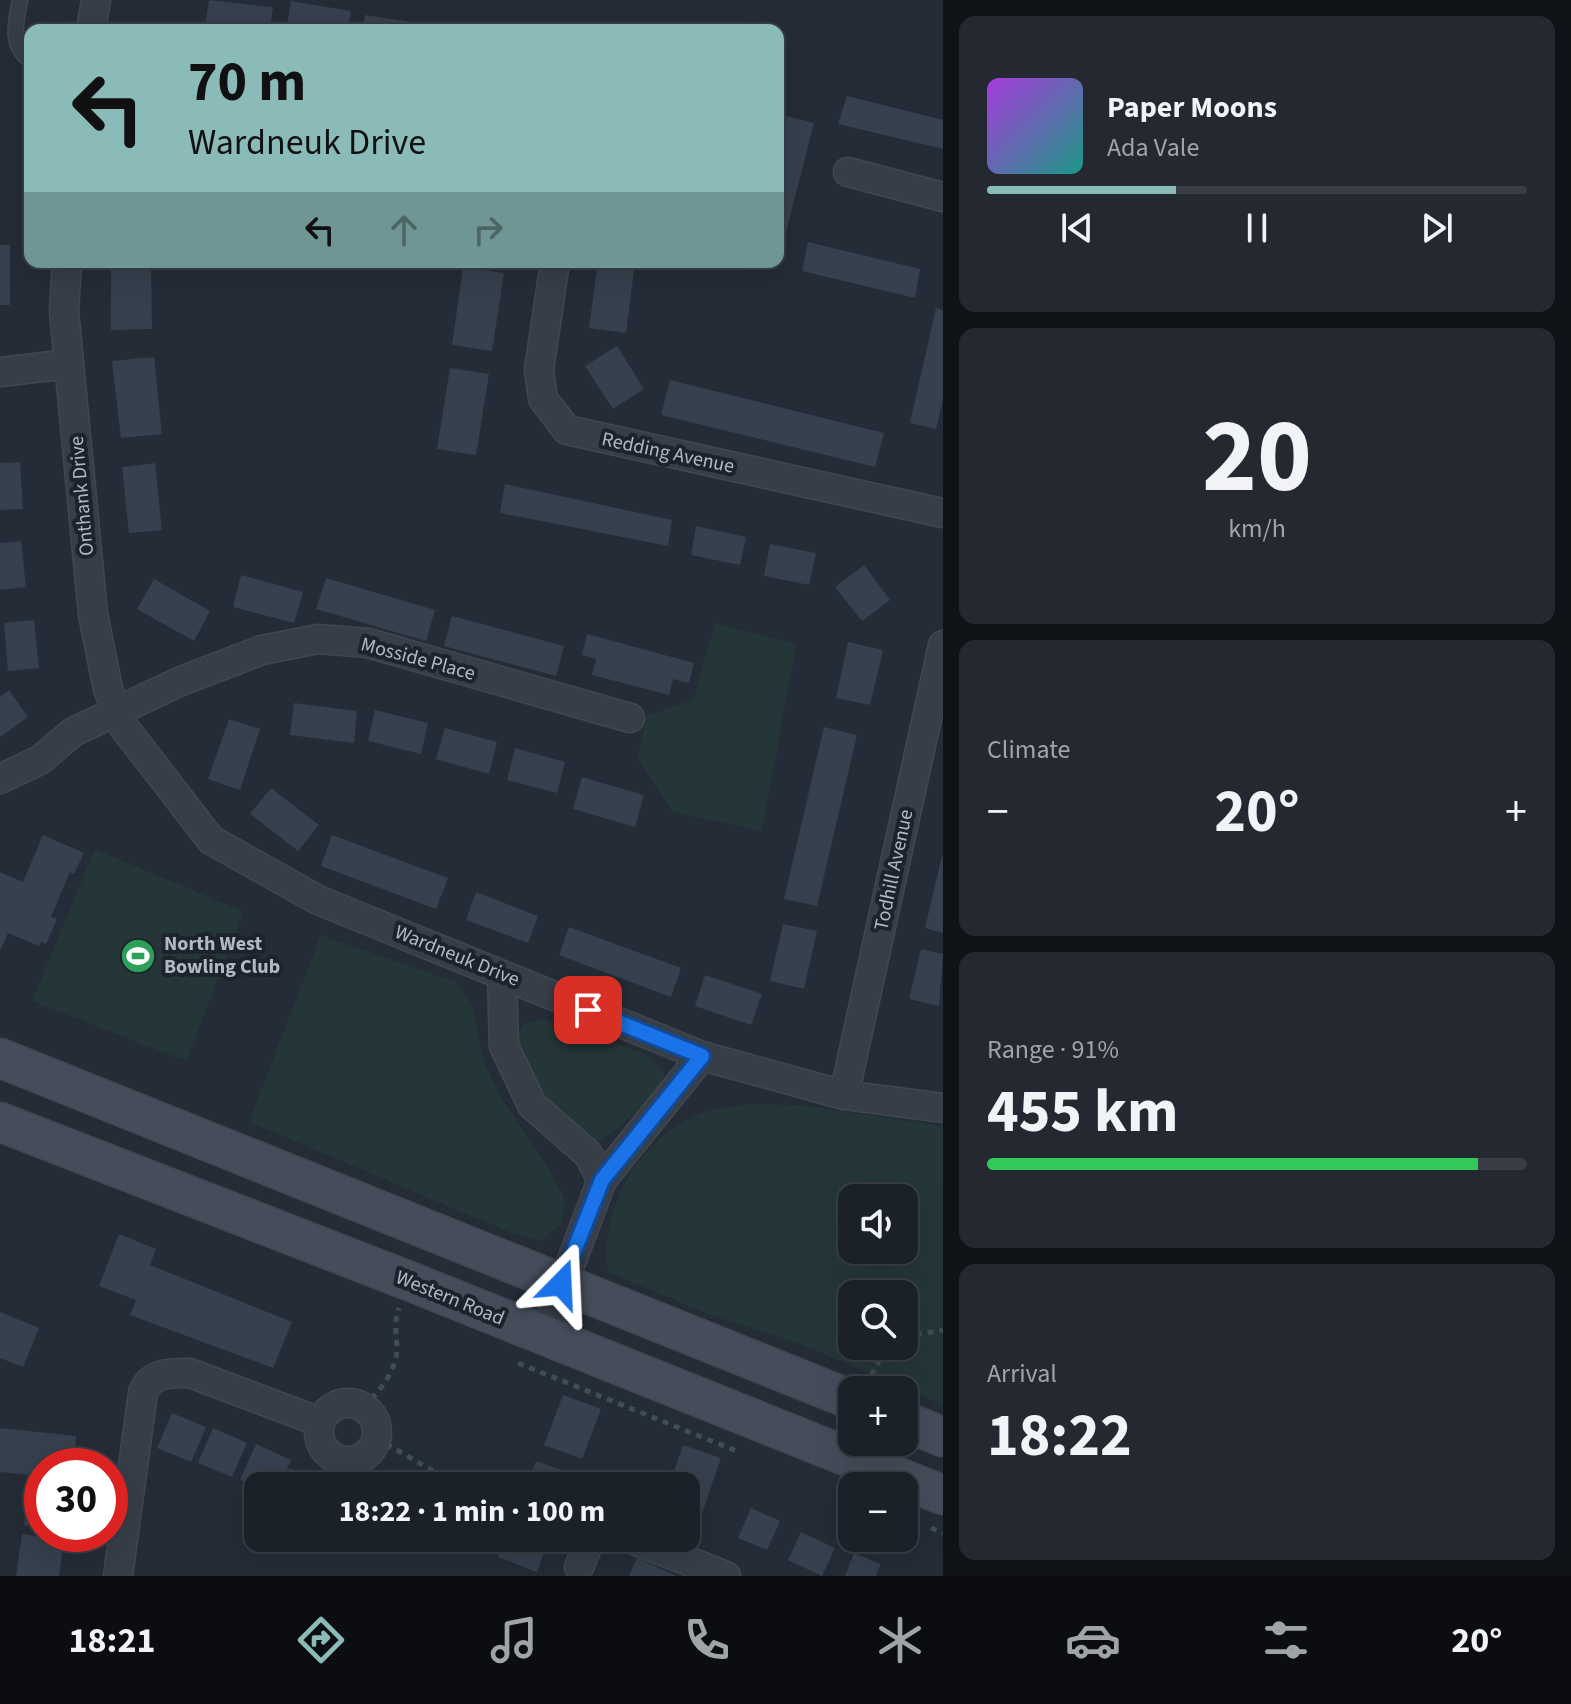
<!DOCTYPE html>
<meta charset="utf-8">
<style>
:root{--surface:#1b2129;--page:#242931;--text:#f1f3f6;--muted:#a0a3a8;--line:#393e46;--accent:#8bbbb9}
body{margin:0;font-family:"Source Sans 3",sans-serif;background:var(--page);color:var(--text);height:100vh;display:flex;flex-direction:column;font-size:30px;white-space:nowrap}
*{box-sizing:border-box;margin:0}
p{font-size:26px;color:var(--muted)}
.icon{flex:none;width:44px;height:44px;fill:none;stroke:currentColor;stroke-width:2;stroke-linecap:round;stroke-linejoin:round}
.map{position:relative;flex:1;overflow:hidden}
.details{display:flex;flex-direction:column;gap:16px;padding:16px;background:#0f1217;width:628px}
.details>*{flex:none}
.hud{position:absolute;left:24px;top:24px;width:760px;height:244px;border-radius:16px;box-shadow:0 8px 32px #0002,0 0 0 2px var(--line);background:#8bbbb9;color:#111;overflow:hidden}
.tools{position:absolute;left:838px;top:1184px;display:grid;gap:16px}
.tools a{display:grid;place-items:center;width:80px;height:80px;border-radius:16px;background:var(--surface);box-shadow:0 8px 32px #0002,0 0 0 2px var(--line);font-size:40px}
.speed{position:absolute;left:24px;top:1448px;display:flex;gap:16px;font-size:40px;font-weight:700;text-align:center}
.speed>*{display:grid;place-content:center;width:104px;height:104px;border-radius:50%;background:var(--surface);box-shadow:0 8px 32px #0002,0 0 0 2px var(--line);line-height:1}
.speed .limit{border:12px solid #d22;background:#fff;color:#111}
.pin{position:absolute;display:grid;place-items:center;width:68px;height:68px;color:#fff;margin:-34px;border-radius:16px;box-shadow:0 4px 12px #0006}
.me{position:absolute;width:88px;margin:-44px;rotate:21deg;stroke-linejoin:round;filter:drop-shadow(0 0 6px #0008)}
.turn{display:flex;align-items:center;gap:28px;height:168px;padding:0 32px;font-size:36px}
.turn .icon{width:104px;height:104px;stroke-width:2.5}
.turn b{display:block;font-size:56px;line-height:68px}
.lanes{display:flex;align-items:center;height:76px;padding:0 32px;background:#0003;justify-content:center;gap:40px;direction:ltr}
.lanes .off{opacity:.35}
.big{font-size:60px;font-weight:700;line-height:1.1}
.details .widget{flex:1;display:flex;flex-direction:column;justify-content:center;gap:12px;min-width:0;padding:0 28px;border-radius:16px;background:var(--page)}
.details .dial{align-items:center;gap:0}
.dial b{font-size:104px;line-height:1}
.song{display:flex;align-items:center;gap:24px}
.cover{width:96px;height:96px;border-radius:12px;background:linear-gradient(135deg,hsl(280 70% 55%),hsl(170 70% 35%))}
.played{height:8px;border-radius:4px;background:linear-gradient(90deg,var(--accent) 35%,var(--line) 35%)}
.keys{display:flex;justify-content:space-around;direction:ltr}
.heat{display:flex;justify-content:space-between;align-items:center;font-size:44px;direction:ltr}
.charge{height:12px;border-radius:6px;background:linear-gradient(90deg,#34c759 91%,var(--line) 0)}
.trip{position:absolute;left:244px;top:1472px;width:456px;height:80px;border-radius:16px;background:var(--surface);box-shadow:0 8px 32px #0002,0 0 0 2px var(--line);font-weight:700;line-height:80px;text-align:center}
.dock{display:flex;height:128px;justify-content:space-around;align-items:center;background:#0b0d10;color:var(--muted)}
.dock .icon{width:56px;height:56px}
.dock .active{color:var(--accent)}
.dock b{font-size:36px;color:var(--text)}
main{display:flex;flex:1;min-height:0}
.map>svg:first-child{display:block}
</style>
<main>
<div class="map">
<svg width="943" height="1576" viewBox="0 0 943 1576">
<rect width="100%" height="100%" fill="#242c37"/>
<!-- green -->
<g fill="#253639" fill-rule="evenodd">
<polygon points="715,623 796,644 762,831 673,812 638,759 646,716 693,700"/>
<polygon points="95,849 244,912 186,1061 32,1001"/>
<polygon points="321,935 458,983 472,1004 484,1062 503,1101 548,1167 565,1200 562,1223 541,1241 512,1233 249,1122"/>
<polygon points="544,1019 646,1054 665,1074 667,1084 611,1134 597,1141 575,1137 556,1123 514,1046 524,1023"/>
<path d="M751 1104 800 1105 943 1126V1405L798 1343 711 1315 608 1272C598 1207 641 1137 702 1113 717 1107 736 1107 751 1104ZM904 1198V1250H852V1198ZM904 1294V1346H852V1294Z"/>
</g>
<!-- building -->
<g fill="#36404e">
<polygon points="209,0 273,7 270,30 204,30"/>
<polygon points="291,1 351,11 348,30 286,30"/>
<polygon points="365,15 425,24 424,30 363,30"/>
<polygon points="847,96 943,120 943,149 838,124"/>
<polygon points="787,116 814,123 785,236 778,235 778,152"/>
<polygon points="808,242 920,269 915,298 802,271"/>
<rect x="0" y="245" width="10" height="60"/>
<polygon points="111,262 151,262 152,329 111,330"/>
<polygon points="598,262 635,262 626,333 589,328"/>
<polygon points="463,267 504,273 492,351 452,345"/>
<polygon points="936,308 943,310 943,400 936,429 910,423"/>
<polygon points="617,346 644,389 613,409 585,366"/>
<polygon points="154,357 162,434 121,438 112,361"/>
<polygon points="450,368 489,374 476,455 437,449"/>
<polygon points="670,380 884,433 875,467 661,415"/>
<polygon points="20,462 23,509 0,510 0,463"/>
<polygon points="155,463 162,530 129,533 122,467"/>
<polygon points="505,484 672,520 668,546 500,513"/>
<polygon points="696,526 746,537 740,565 691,555"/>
<polygon points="21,541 26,587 0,590 0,543"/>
<polygon points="770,544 816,553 809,585 764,576"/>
<polygon points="864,565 890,600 862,621 835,587"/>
<polygon points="241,575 303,592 294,623 233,607"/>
<polygon points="326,578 435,610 426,641 316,609"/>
<polygon points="154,579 210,611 194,641 137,609"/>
<polygon points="452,616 564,646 556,676 444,646"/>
<polygon points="34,620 39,668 8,671 4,623"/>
<polygon points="587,634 694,663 689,683 673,679 669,695 592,675 596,659 582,655"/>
<polygon points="848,642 883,650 870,705 836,698"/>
<polygon points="9,690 28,717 0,737 0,697"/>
<polygon points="294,703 357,711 354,743 290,735"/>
<polygon points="375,710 428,723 421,754 368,741"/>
<polygon points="229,719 260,729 240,790 208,779"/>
<polygon points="824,727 857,735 817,906 784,899"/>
<polygon points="445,728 497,742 489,774 436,759"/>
<polygon points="515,748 565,762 557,793 507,780"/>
<polygon points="582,777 644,795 635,827 573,809"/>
<polygon points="271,788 319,825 298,851 250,814"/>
<polygon points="43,835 84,853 74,874 70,872 51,917 57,919 46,944 41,942 39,946 8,933 0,951 0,872 23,882"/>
<polygon points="332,835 448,878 436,909 321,866"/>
<polygon points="942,856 943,856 943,933 925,928"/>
<polygon points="476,892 538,916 528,943 466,920"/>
<polygon points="783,924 817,931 804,989 770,981"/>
<polygon points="569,927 681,968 671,997 559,955"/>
<polygon points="921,949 943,954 939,1006 909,999"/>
<polygon points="705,975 762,994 751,1025 695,1006"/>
<polygon points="119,1234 156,1249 150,1265 292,1322 273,1368 130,1315 136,1300 99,1286"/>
<polygon points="0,1312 39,1328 23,1367 0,1358"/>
<polygon points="563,1395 601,1409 582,1459 544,1445"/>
<polygon points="172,1413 206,1427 191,1462 157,1448"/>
<polygon points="0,1428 76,1436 73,1466 42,1466 42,1527 24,1525 29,1475 0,1472"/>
<polygon points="213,1428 247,1443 232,1477 198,1463"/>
<polygon points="256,1444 291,1460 280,1486 258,1488 240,1480"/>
<polygon points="683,1445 721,1458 696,1531 686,1528 686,1486 669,1486"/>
<polygon points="536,1461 575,1475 571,1486 527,1486"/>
<polygon points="289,1468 323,1482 321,1486 282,1486"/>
<polygon points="751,1508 780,1521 767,1550 738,1538"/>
<polygon points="801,1532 835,1548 822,1576 788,1560"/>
<polygon points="22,1534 64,1540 59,1576 16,1576"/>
<polygon points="505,1538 549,1538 537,1572 498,1557"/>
<polygon points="854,1553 881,1564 876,1576 845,1576"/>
<polygon points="637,1558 677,1576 629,1576"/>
</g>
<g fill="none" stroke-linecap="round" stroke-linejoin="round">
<!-- service casing -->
<g stroke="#404751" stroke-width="17">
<path id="service" d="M20 0C16 21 9 46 30 60"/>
</g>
<!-- minor casing -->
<g stroke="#404751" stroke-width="31">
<g id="minor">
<polyline points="91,30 96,0"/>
<polyline points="848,172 943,197"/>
<polyline points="67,262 64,311 93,614 108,689 123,726 211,840 318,900 702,1056 844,1095 943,1108"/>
<polyline points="555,262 539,370 543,399 567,430 943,513"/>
<polyline points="0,372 69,364"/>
<polyline points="0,779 40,760 73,732 181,681 262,650 318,639 368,643 630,718"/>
<polyline points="502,975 504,1046 532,1105 588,1154 602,1180"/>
<polyline points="844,1095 943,645"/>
<polyline points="543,1337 602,1180 702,1056"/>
<circle cx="348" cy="1432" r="29"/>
<polyline points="629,1538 726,1576"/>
<polyline points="579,1567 591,1538"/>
<path d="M118 1576 143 1393C150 1372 171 1373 190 1373L320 1422"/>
</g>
</g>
<!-- secondary casing -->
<g stroke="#404751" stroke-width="41">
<g id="secondary">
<polyline points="0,1058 852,1400"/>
<polyline points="0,1122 409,1281 943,1495"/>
<polyline points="904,1421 943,1437"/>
</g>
</g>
<!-- path -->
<g stroke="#3e4f51" stroke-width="5" stroke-dasharray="6 6" stroke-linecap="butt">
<polyline points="904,1337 943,1330"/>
<polyline points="518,1363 739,1452"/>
<polyline points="871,1375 888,1346"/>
<polyline points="877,1379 901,1389"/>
<path d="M363 1407C379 1393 398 1369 397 1346 396 1331 394 1323 399 1308"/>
<polyline points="376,1438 440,1475 474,1486"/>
<polyline points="931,1528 943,1533"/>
</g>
<!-- service -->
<use href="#service" stroke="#373e48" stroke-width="14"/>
<!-- minor -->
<use href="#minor" stroke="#373e48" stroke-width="28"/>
<!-- secondary -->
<use href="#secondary" stroke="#454d5b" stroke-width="38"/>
</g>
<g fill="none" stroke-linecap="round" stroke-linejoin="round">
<!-- route casing -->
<g stroke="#114b97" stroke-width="20">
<polyline id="route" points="561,1284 602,1180 702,1056 588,1010"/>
</g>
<!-- route -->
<use href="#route" stroke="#1a73e8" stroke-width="14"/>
</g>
<!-- icons -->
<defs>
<g id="stadium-disc" transform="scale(1.8)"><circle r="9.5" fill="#2e9e5b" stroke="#1c232d"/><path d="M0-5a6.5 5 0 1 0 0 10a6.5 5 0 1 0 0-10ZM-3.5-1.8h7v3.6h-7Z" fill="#fff"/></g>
</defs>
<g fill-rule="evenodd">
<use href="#stadium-disc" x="138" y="956"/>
</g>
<g text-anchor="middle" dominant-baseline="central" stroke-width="8" stroke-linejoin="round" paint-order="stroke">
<!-- street labels -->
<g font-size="20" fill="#b2b9c4" stroke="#1c232d">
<text transform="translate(668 453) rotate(12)">Redding Avenue</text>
<text transform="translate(82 496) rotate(-95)">Onthank Drive</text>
<text transform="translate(418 659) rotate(15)">Mosside Place</text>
<text transform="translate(894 870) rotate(-78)">Todhill Avenue</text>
<text transform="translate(457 956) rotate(22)">Wardneuk Drive</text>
<text transform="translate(450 1298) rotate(22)">Western Road</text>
</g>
<!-- poi labels -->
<g font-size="20" font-weight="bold" fill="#b2b9c4" stroke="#1c232d" text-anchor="start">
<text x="164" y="944">North West<tspan x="164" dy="23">Bowling Club</tspan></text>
</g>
</g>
</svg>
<div class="tools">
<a><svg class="icon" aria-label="sound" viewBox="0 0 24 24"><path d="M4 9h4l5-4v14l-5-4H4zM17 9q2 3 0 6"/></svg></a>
<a><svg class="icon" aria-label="search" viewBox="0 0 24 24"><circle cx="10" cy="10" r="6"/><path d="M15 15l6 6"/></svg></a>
<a>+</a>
<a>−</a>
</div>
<div class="speed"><div class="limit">30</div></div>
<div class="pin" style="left:588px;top:1010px;background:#d93025"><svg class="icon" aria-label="arrive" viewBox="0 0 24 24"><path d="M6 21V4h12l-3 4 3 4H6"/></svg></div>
<svg class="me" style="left:561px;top:1284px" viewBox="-20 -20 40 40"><path d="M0-17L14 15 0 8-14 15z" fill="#1a73e8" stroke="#fff" stroke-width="4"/></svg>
<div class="trip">18:22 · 1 min · 100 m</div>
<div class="hud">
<div class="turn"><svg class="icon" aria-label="left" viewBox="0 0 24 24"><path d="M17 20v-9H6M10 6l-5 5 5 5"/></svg><div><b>70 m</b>Wardneuk Drive</div></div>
<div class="lanes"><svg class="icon" aria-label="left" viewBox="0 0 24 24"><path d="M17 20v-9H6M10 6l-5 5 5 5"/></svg><svg class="icon off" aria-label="ahead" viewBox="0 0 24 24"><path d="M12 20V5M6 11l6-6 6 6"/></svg><svg class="icon off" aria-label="right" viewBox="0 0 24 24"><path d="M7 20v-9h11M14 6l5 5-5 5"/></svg></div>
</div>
</div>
<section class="details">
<div class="widget">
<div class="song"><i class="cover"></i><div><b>Paper Moons</b><p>Ada Vale</p></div></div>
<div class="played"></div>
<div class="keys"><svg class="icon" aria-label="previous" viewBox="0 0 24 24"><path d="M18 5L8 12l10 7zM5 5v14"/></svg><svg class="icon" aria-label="pause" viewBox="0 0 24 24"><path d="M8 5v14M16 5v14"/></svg><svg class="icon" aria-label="next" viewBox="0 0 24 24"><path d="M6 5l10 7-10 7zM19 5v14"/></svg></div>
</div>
<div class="widget dial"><b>20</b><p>km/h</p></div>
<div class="widget"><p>Climate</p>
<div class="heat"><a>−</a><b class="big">20°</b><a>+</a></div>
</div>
<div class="widget"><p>Range · 91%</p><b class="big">455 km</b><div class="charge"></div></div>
<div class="widget"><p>Arrival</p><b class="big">18:22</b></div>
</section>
</main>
<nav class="dock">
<b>18:21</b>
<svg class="icon active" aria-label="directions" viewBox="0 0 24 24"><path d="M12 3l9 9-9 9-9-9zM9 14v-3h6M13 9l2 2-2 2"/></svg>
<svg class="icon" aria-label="music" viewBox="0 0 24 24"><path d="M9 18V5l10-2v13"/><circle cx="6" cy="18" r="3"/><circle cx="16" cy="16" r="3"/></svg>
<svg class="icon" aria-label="phone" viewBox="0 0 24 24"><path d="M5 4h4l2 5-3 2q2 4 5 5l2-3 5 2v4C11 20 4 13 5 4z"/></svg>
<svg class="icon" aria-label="climate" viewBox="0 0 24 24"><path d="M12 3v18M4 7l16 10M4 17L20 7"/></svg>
<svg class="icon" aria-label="car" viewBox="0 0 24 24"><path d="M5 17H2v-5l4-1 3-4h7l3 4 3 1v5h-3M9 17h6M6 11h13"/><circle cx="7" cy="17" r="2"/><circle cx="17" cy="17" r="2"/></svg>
<svg class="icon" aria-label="filters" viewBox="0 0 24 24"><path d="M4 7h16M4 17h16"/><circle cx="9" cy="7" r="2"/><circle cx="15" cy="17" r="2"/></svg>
<b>20°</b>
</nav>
